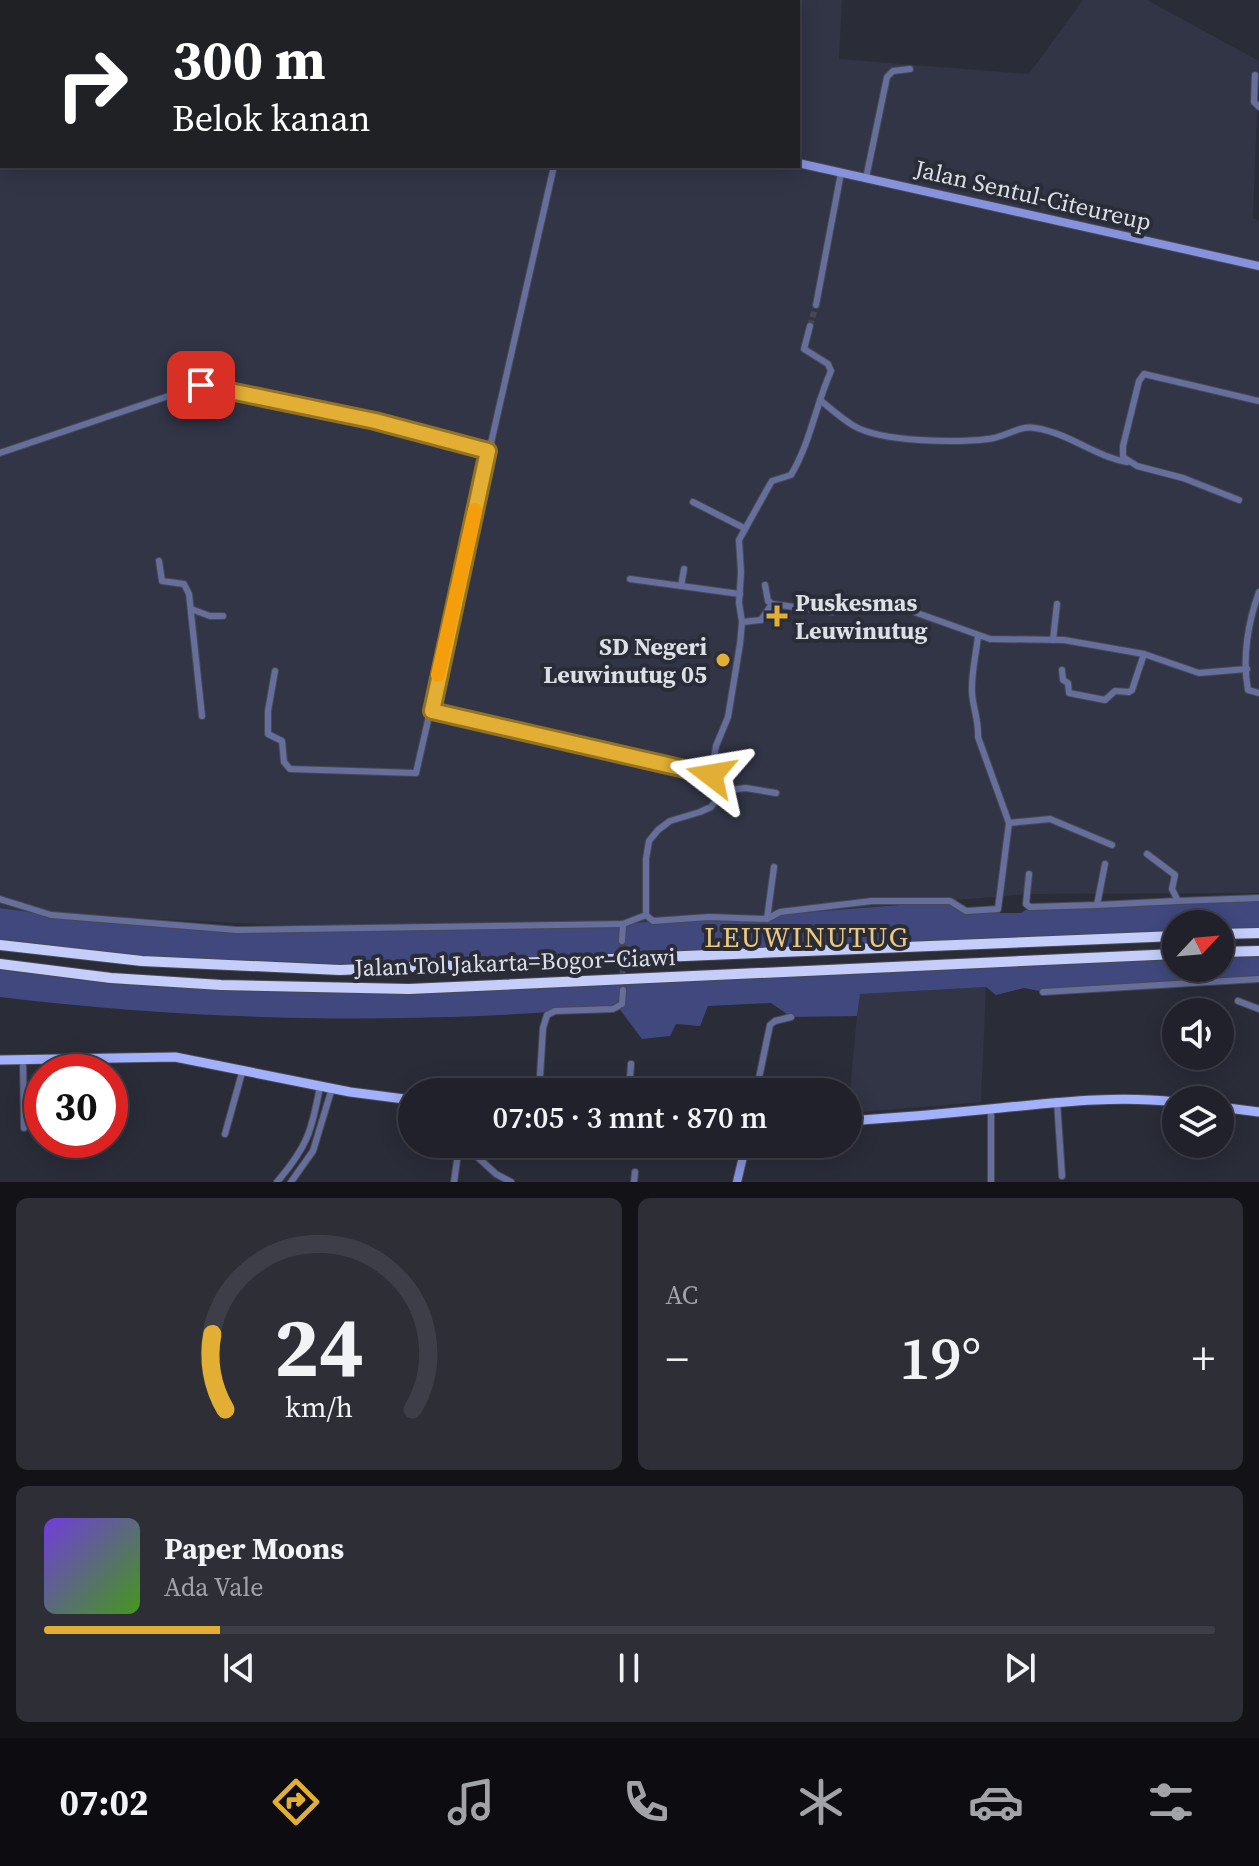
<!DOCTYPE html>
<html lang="id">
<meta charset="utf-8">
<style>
:root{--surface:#20212a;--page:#2d2e36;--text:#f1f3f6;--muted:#a2a3a8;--line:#3d3e47;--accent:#e2af34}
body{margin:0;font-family:"Source Serif 4",serif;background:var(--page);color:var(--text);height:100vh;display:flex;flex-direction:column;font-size:30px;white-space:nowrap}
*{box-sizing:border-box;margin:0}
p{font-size:26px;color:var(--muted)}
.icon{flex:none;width:44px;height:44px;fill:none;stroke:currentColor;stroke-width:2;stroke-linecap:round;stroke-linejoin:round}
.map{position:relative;height:1182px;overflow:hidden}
.side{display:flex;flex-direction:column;gap:16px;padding:16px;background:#121217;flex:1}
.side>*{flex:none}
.top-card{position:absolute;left:0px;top:0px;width:800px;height:168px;box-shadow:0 4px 20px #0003,0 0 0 2px var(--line);background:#202124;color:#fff;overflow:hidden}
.needle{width:52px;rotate:64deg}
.buttons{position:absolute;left:1162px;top:910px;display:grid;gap:16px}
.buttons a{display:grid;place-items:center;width:72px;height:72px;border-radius:50%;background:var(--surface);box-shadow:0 4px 20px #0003,0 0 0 2px var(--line);font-size:40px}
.speed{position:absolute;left:24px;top:1054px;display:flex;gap:16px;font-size:40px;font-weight:700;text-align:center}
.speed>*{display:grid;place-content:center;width:104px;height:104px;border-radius:50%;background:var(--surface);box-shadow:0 4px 20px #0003,0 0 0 2px var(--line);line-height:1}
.speed .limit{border:12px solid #d22;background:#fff;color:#111}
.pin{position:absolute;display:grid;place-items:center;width:68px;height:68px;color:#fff;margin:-34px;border-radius:16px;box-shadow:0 4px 12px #0006}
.me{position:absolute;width:88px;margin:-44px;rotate:284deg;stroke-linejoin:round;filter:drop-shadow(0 0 6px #0008)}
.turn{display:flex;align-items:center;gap:28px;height:168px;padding:0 40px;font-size:36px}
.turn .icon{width:104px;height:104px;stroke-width:2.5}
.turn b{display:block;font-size:56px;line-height:68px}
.big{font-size:60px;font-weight:600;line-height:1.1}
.side .card{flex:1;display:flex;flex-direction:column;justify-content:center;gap:12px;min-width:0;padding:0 28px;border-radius:12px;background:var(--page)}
.side .dial{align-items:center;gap:0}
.dial svg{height:208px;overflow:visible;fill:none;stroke:var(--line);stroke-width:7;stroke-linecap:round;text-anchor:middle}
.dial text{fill:var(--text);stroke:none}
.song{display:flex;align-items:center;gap:24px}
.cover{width:96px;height:96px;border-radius:12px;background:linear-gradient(135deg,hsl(260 70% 55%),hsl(100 70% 35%))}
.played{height:8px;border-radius:4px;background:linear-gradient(90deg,var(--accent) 15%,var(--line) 15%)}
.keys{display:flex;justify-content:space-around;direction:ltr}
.heat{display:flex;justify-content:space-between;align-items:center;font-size:44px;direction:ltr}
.side .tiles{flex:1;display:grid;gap:16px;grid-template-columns:1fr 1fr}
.card:last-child{grid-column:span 2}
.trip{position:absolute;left:398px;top:1078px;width:464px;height:80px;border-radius:40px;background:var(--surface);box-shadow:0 4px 20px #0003,0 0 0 2px var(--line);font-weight:600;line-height:80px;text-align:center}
.tab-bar{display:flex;height:128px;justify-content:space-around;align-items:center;background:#0d0d11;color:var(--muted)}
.tab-bar .icon{width:56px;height:56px}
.tab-bar .selected{color:var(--accent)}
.tab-bar b{font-size:36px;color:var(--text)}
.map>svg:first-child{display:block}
</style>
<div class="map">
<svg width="1259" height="1182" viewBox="0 0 1259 1182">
<rect width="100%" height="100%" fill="#2a2c38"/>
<!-- built -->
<g fill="#323546">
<polygon points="0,0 536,2 2,2 2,166 798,166 798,2 596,2 597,0 842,0 839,59 1029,74 1083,0 1147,0 1259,61 1253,218 1259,221 1259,893 1029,894 647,925 345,928 43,914 0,908"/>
<polygon points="986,987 981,1102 848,1113 859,994"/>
</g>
<!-- green -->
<g fill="#40487d">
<polygon points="1259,898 1259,933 1220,934 1220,924 1176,924 1176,936 296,969 0,945 0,908 51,915 244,930 587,925 720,919 767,919 773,915 950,901 962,910 998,909 998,913 1021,913 1030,907"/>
<path d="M1259 951V979L1044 992 1024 988 996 995 986 987 860 994 857 1016 791 1017 771 1003 708 1006 700 1026 676 1024 670 1036 642 1039 618 1007C412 1025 206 1022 0 997V964L111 978 342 989 1176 954V968H1220V952Z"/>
</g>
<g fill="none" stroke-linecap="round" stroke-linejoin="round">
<!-- street-tunnel -->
<g stroke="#454752" stroke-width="6" stroke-dasharray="6 3" stroke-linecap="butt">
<polyline points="810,326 816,305"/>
<polyline points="622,941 623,990"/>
</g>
<!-- street casing -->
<g stroke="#474954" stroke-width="8">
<g id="street">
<polyline points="469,0 470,2"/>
<polyline points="1255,75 1254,102 1259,107"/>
<polyline points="866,178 887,77 893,71 910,69"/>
<polyline points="816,305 841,173"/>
<path d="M820 400C831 409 842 419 854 426 882 442 955 443 988 439 1004 438 1019 425 1035 428 1069 433 1094 456 1127 462"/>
<polyline points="0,453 201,385 375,421 488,451"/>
<polyline points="1239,500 1183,478 1137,466 1123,457 1123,446 1139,381 1144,374 1259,401"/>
<polyline points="693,502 744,528"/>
<polyline points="159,561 162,581 184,584 189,594 202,716"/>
<polyline points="630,579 740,594"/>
<polyline points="765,585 768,601 772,604 832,612 867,604 903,608 990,639 1064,640 1144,654 1199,673 1247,669"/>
<polyline points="681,586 684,569"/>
<path d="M1259 592C1248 622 1242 658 1248 690L1259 693"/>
<polyline points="191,609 210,616 223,616"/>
<polyline points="742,622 761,620 772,604"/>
<polyline points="1053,640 1057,604"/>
<polyline points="1062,670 1063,680 1068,683 1069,693 1105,700 1115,691 1129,692 1132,690 1144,654"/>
<polyline points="275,671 268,711 268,734 282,741 284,762 290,769 416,773 554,166"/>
<polyline points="432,711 711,775"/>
<polyline points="718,791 746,788 776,793"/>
<polyline points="1009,823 1050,819 1112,845"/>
<polyline points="1147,854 1175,875 1172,889 1178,901 1259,898"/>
<polyline points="1029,874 1026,904 1030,907 1097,905 1105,864"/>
<polyline points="0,899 51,915 237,930 623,924"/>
<polyline points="1097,905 1178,901"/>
<path d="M646 915V859L649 841 658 830 670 821 700 812 711 807 717 799 718 791 711 775 716 746 728 717 740 644 742 622 739 603 741 572 739 540 769 486 772 481 791 475C811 441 815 407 831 371L828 364 804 349 810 326"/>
<path d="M646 915 653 921 709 917 767 919 780 912 872 901H950L966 911 998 909 1009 823 978 737C979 721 973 708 972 693 971 674 976 655 978 636"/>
<polyline points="767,919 774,867"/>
<polyline points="622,941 623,924 646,915"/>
<polyline points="1043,992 1259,979"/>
<polyline points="1238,1001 1259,1009"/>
<polyline points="23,1059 24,1128"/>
<polyline points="434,1092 434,1088"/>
<polyline points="539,1092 543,1028 547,1015 555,1011 613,1009 622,1004 623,990"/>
<polyline points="629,1092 631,1064"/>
<polyline points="756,1092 770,1025 775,1021 791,1017"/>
<polyline points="1057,1101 1062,1176"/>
<polyline points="225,1134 243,1069"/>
<polyline points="455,1144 472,1152 496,1174 511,1182"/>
<path d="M277 1182C307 1147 312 1131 320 1086"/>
<polyline points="291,1182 313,1151 332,1088"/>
<polyline points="454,1182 459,1146"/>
<polyline points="634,1182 635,1172"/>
<polyline points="991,1182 991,1109"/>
</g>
</g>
<!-- secondary casing -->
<g stroke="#474954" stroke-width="10">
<g id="secondary">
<polyline points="0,49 2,49"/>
<polyline points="798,163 1259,266"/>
<polyline points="737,1182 746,1144"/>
</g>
</g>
<!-- primary casing -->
<g stroke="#474954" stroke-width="11">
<g id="primary">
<polyline points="0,1060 175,1057 350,1092 412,1100"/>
<polyline points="1220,1107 1259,1112"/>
<path d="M848 1121C896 1118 943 1114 990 1109 1053 1103 1113 1095 1176 1102"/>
</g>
</g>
<!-- highway casing -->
<g stroke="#474954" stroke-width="12">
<g id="highway">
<polyline points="1220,934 1259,933"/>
<polyline points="0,945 142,961 340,970 1176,936"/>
<polyline points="1220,952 1259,951"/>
<polyline points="0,964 111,978 221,985 409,989 1176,954"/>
</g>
</g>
<!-- street -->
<use href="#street" stroke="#666e9c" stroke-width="6"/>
<!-- secondary -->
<use href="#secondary" stroke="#8692db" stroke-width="8"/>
<!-- primary -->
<use href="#primary" stroke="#a3b0fb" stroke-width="9"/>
<!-- highway -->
<use href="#highway" stroke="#c5cefb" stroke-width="10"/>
</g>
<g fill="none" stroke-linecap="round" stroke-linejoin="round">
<!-- route casing -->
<g stroke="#937222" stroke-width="20">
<polyline id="route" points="201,385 375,421 488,451 432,711 711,775"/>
</g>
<!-- route -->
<use href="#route" stroke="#e2af34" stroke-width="14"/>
<!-- slow -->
<polyline stroke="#f59e0b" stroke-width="14" points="438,675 475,510"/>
</g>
<!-- markers -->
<g fill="#e2af34" stroke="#2a2c38" stroke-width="3">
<path d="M773 604h8v8h8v8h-8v8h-8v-8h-8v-8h8z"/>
<circle cx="723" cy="660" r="8"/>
</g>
<g text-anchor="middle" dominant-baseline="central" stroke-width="8" stroke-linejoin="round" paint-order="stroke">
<!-- street labels -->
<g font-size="24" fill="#dddfe7" stroke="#2a2c38">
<text transform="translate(1033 195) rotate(13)">Jalan Sentul-Citeureup</text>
<text transform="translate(515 962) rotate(-2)">Jalan Tol Jakarta–Bogor–Ciawi</text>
</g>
<!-- poi labels -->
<g font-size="24" font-weight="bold" fill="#dddfe7" stroke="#2a2c38" text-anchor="start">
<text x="795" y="602">Puskesmas<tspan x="795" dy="28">Leuwinutug</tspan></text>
<text x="707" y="646" text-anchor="end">SD Negeri<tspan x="707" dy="28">Leuwinutug 05</tspan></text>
</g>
<!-- quarter labels -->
<g font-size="28" letter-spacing="2" fill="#ecc980" stroke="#2a2c38">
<text x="807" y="937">LEUWINUTUG</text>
</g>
</g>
</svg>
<div class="buttons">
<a><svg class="needle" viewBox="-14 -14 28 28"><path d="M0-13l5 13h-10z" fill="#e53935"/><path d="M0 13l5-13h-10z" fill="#a2a3a8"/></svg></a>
<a><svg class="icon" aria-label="sound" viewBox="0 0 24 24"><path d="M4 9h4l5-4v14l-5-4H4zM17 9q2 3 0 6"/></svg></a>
<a><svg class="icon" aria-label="layers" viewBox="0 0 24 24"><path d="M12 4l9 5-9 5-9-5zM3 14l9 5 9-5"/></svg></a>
</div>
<div class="speed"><div class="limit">30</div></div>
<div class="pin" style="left:201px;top:385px;background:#d93025"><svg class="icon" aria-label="arrive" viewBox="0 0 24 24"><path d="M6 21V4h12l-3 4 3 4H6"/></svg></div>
<svg class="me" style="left:711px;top:775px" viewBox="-20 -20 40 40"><path d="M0-17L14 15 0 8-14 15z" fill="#e2af34" stroke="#fff" stroke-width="4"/></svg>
<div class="trip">07:05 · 3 mnt · 870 m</div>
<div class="top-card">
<div class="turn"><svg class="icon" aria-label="right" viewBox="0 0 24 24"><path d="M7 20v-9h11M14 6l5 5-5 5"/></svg><div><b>300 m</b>Belok kanan</div></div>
</div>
</div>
<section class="side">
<div class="tiles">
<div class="card dial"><svg viewBox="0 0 100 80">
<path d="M14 69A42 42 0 1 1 86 69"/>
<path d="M14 69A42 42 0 0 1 9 40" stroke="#e2af34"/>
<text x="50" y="56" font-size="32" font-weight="700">24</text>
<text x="50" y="72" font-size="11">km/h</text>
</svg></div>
<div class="card"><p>AC</p>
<div class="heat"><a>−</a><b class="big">19°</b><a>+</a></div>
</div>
<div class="card">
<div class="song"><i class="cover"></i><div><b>Paper Moons</b><p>Ada Vale</p></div></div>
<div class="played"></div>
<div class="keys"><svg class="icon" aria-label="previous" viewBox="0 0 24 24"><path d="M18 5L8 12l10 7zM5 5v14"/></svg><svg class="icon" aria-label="pause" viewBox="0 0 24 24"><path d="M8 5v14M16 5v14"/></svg><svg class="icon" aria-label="next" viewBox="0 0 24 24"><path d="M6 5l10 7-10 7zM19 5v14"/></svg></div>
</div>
</div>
</section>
<nav class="tab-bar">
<b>07:02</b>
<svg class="icon selected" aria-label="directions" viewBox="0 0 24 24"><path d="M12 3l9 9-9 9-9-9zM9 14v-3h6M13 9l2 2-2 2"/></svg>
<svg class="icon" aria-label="music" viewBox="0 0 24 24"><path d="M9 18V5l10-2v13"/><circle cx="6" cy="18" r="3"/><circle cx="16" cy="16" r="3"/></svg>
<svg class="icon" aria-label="phone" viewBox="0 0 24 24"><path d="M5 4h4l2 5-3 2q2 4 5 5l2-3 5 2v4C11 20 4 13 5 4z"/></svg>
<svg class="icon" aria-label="climate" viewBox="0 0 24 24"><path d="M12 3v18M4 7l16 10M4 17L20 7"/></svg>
<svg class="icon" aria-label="car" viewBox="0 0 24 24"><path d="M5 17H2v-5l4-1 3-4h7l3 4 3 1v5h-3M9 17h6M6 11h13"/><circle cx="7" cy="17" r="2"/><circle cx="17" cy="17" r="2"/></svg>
<svg class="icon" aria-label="filters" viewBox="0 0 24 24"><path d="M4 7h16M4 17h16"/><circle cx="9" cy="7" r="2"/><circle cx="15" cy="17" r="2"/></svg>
</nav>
